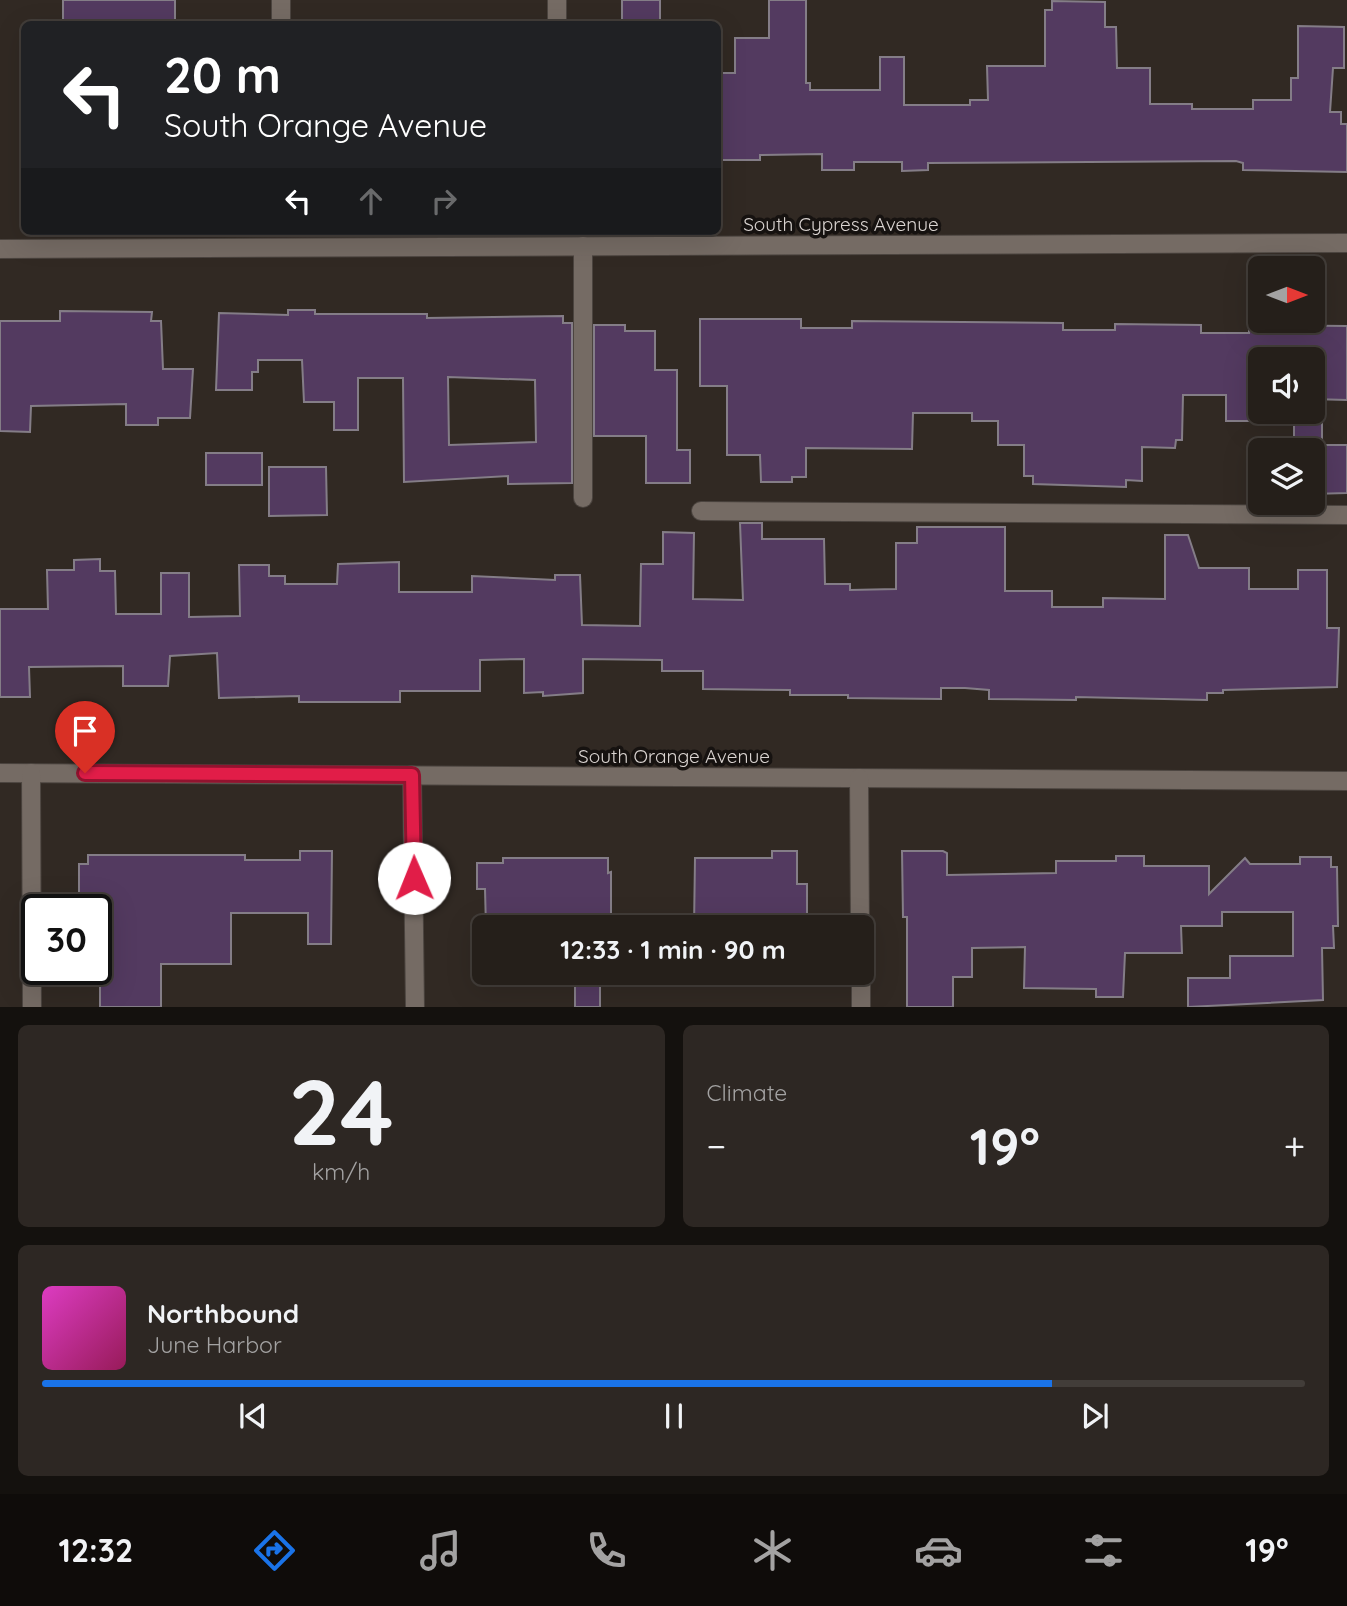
<!DOCTYPE html>
<meta charset="utf-8">
<style>
:root{--surface:#251f1a;--page:#2d2723;--text:#f1f3f6;--muted:#a3a2a2;--line:#423d39;--accent:#1a73e8}
body{margin:0;font-family:Quicksand,sans-serif;background:var(--page);color:var(--text);height:100vh;display:flex;flex-direction:column;font-size:26px;white-space:nowrap}
*{box-sizing:border-box;margin:0}
p{font-size:23px;color:var(--muted)}
.icon{flex:none;width:38px;height:38px;fill:none;stroke:currentColor;stroke-width:2;stroke-linecap:round;stroke-linejoin:round}
.map{position:relative;height:1007px;overflow:hidden}
.side{display:flex;flex-direction:column;gap:18px;padding:18px;background:#14110e;flex:1}
.side>*{flex:none}
.top-card{position:absolute;left:21px;top:21px;width:700px;height:214px;border-radius:10px;box-shadow:0 7px 28px #0002,0 0 0 2px var(--line);background:#202124;color:#fff;overflow:hidden}
.needle{width:46px;rotate:90deg}
.tools{position:absolute;left:1248px;top:256px;display:grid;gap:14px}
.tools a{display:grid;place-items:center;width:77px;height:77px;border-radius:10px;background:var(--surface);box-shadow:0 7px 28px #0002,0 0 0 2px var(--line);font-size:35px}
.speed{position:absolute;left:21px;top:894px;display:flex;gap:14px;font-size:35px;font-weight:700;text-align:center}
.speed>*{display:grid;place-content:center;width:91px;height:91px;border-radius:50%;background:var(--surface);box-shadow:0 7px 28px #0002,0 0 0 2px var(--line);line-height:1}
.speed .limit{border:4px solid #111;border-radius:10px;background:#fff;color:#111}
.pin{position:absolute;display:grid;place-items:center;width:60px;height:60px;color:#fff;margin:-72px -30px;border-radius:50% 50% 50% 0;rotate:-45deg;box-shadow:0 0 7px #0007}
.pin .icon{rotate:45deg}
.me{position:absolute;width:77px;margin:-38px;rotate:359deg;stroke-linejoin:round;filter:drop-shadow(0 0 5px #0008)}
.turn{display:flex;align-items:center;gap:24px;height:147px;padding:0 28px;font-size:32px}
.turn .icon{width:91px;height:91px;stroke-width:2.5}
.turn b{display:block;font-size:49px;line-height:60px}
.lanes{display:flex;align-items:center;height:66px;padding:0 28px;background:#0003;justify-content:center;gap:35px;direction:ltr}
.lanes .off{opacity:.35}
.big{font-size:52px;font-weight:700;line-height:1.1}
.side .tile{flex:1;display:flex;flex-direction:column;justify-content:center;gap:10px;min-width:0;padding:0 24px;border-radius:10px;background:var(--page)}
.side .dial{align-items:center;gap:0}
.dial b{font-size:91px;line-height:1}
.song{display:flex;align-items:center;gap:21px}
.cover{width:84px;height:84px;border-radius:10px;background:linear-gradient(135deg,hsl(310 70% 55%),hsl(330 70% 35%))}
.played{height:7px;border-radius:4px;background:linear-gradient(90deg,var(--accent) 80%,var(--line) 80%)}
.keys{display:flex;justify-content:space-around;direction:ltr}
.heat{display:flex;justify-content:space-between;align-items:center;font-size:38px;direction:ltr}
.side .tiles{flex:1;display:grid;gap:18px;grid-template-columns:1fr 1fr}
.tile:last-child{grid-column:span 2}
.trip{position:absolute;left:472px;top:915px;width:402px;height:70px;border-radius:10px;background:var(--surface);box-shadow:0 7px 28px #0002,0 0 0 2px var(--line);font-weight:700;line-height:70px;text-align:center}
.tabs{display:flex;height:112px;justify-content:space-around;align-items:center;background:#0f0c0a;color:var(--muted)}
.tabs .icon{width:49px;height:49px}
.tabs .active{color:var(--accent)}
.tabs b{font-size:32px;color:var(--text)}
.map>svg:first-child{display:block}
</style>
<div class="map">
<svg width="1347" height="1008" viewBox="0 0 1347 1008">
<rect width="100%" height="100%" fill="#312923"/>
<!-- building -->
<g fill="#533a60" stroke="#847d87" stroke-width="2" fill-rule="evenodd">
<rect x="63" y="0" width="112" height="24"/>
<rect x="622" y="0" width="38" height="24"/>
<polygon points="769,0 806,0 806,83 810,83 810,90 880,90 880,57 904,57 904,105 970,105 970,100 988,100 987,66 1045,66 1045,10 1052,10 1052,1 1105,2 1105,27 1116,27 1117,68 1150,68 1150,104 1192,104 1192,109 1253,109 1253,100 1291,100 1291,78 1298,78 1298,26 1344,27 1344,68 1333,68 1330,112 1341,112 1341,124 1347,124 1347,172 1243,170 1243,163 1236,161 928,163 928,170 902,171 902,162 854,162 854,170 822,170 822,154 760,155 760,160 722,160 722,73 735,73 735,38 769,38"/>
<path d="M288 310H315V314H427V318L563 316V323H572V483L508 484V476L404 482 403 378H358V430H334V402H304L302 360H258V372H252V390H216L219 313 288 315ZM448 377 535 380 536 442 449 445Z"/>
<polygon points="60,311 152,312 151,321 161,321 163,369 193,369 190,418 158,418 158,425 126,425 126,404 31,406 30,432 0,431 0,321 60,321"/>
<polygon points="700,319 801,319 801,328 852,328 852,321 1063,323 1063,330 1115,330 1115,324 1201,325 1201,333 1249,333 1249,325 1347,326 1347,400 1312,399 1312,359 1260,359 1260,421 1226,421 1226,395 1183,395 1182,440 1176,440 1175,448 1142,447 1142,481 1126,480 1126,487 1033,484 1033,476 1024,476 1024,445 998,445 998,421 972,421 972,413 913,413 912,449 806,448 806,477 792,477 792,482 761,482 760,455 727,455 727,386 700,386"/>
<polygon points="594,325 625,325 625,331 655,331 655,370 677,370 677,450 690,450 690,483 646,483 646,436 594,436"/>
<polygon points="1294,411 1322,411 1322,445 1347,445 1347,493 1312,494 1312,445 1294,446"/>
<rect x="206" y="453" width="56" height="32"/>
<polygon points="269,467 326,467 327,515 269,516"/>
<polygon points="740,523 762,523 762,539 824,539 825,584 850,584 850,590 896,589 896,543 917,543 917,527 1005,527 1005,591 1052,591 1052,607 1103,607 1103,598 1165,599 1165,535 1188,535 1199,568 1249,568 1249,589 1298,589 1298,570 1327,570 1327,628 1339,628 1337,687 1223,690 1223,693 1207,693 1207,700 1076,697 1076,700 989,699 989,690 965,688 941,688 941,699 848,698 848,695 790,695 790,690 703,689 703,671 662,671 662,660 583,659 583,693 543,696 543,692 524,693 524,659 480,660 480,691 400,691 400,702 299,702 299,696 219,698 217,653 170,656 168,686 123,686 123,666 29,667 30,697 0,697 0,609 48,609 47,570 74,570 74,560 100,559 100,571 115,571 116,614 161,614 161,573 189,573 189,617 240,616 239,565 269,565 269,576 285,576 285,584 337,584 338,564 399,562 399,592 472,592 472,576 555,580 555,575 580,575 582,625 640,626 641,564 663,564 663,532 694,533 693,599 743,600"/>
<polygon points="300,851 332,851 331,944 308,944 308,913 231,913 231,964 161,964 161,1007 100,1007 100,928 96,928 96,910 79,910 79,864 88,864 88,855 245,855 245,860 300,860"/>
<polygon points="772,851 797,851 797,884 807,884 807,922 694,928 695,858 772,858"/>
<polygon points="902,851 943,851 947,853 947,875 1056,873 1056,861 1116,861 1116,856 1144,856 1144,866 1209,866 1209,894 1245,858 1250,864 1300,864 1300,857 1331,857 1331,867 1337,867 1338,926 1333,926 1334,948 1322,948 1323,1000 1188,1007 1188,978 1230,978 1230,956 1293,956 1293,912 1222,912 1222,926 1181,926 1182,953 1125,953 1123,997 1096,997 1096,989 1024,988 1025,947 972,948 972,977 953,977 953,1007 907,1007 907,917 903,917"/>
<polygon points="503,858 608,858 608,873 611,872 611,918 544,918 544,928 486,928 485,889 477,889 477,863 503,863"/>
<rect x="575" y="973" width="25" height="34"/>
</g>
<g fill="none" stroke-linecap="round" stroke-linejoin="round">
<!-- minor casing -->
<g stroke="#4b443f" stroke-width="20">
<g id="minor">
<polyline points="281,0 281,24"/>
<polyline points="557,0 557,24"/>
<polyline points="583,246 583,498"/>
<polyline points="0,249 1347,243"/>
<polyline points="701,511 1347,515"/>
<polyline points="0,773 1347,781"/>
<polyline points="31,773 32,1008"/>
<polyline points="412,775 415,1008"/>
<polyline points="859,778 860,928"/>
<polyline points="861,973 861,1008"/>
</g>
</g>
<!-- minor -->
<use href="#minor" stroke="#756b64" stroke-width="18"/>
</g>
<g fill="none" stroke-linecap="round" stroke-linejoin="round">
<!-- route casing -->
<g stroke="#92132f" stroke-width="18">
<polyline id="route" points="85,773 412,775 414,878"/>
</g>
<!-- route -->
<use href="#route" stroke="#e11d48" stroke-width="12"/>
</g>
<g text-anchor="middle" dominant-baseline="central" stroke-width="7" stroke-linejoin="round" paint-order="stroke">
<!-- street labels -->
<g font-size="19" fill="#dad4d1" stroke="#161210">
<text x="841" y="224">South Cypress Avenue</text>
<text x="674" y="756">South Orange Avenue</text>
</g>
</g>
</svg>
<div class="tools">
<a><svg class="needle" viewBox="-14 -14 28 28"><path d="M0-13l5 13h-10z" fill="#e53935"/><path d="M0 13l5-13h-10z" fill="#a3a2a2"/></svg></a>
<a><svg class="icon" aria-label="sound" viewBox="0 0 24 24"><path d="M4 9h4l5-4v14l-5-4H4zM17 9q2 3 0 6"/></svg></a>
<a><svg class="icon" aria-label="layers" viewBox="0 0 24 24"><path d="M12 4l9 5-9 5-9-5zM3 14l9 5 9-5"/></svg></a>
</div>
<div class="speed"><div class="limit">30</div></div>
<div class="pin" style="left:85px;top:773px;background:#d93025"><svg class="icon" aria-label="arrive" viewBox="0 0 24 24"><path d="M6 21V4h12l-3 4 3 4H6"/></svg></div>
<svg class="me" style="left:414px;top:878px" viewBox="-20 -20 40 40"><circle r="19" fill="#fff"/><path d="M0-13L10 11 0 6-10 11z" fill="#e11d48"/></svg>
<div class="trip">12:33 · 1 min · 90 m</div>
<div class="top-card">
<div class="turn"><svg class="icon" aria-label="left" viewBox="0 0 24 24"><path d="M17 20v-9H6M10 6l-5 5 5 5"/></svg><div><b>20 m</b>South Orange Avenue</div></div>
<div class="lanes"><svg class="icon" aria-label="left" viewBox="0 0 24 24"><path d="M17 20v-9H6M10 6l-5 5 5 5"/></svg><svg class="icon off" aria-label="ahead" viewBox="0 0 24 24"><path d="M12 20V5M6 11l6-6 6 6"/></svg><svg class="icon off" aria-label="right" viewBox="0 0 24 24"><path d="M7 20v-9h11M14 6l5 5-5 5"/></svg></div>
</div>
</div>
<section class="side">
<div class="tiles">
<div class="tile dial"><b>24</b><p>km/h</p></div>
<div class="tile"><p>Climate</p>
<div class="heat"><a>−</a><b class="big">19°</b><a>+</a></div>
</div>
<div class="tile">
<div class="song"><i class="cover"></i><div><b>Northbound</b><p>June Harbor</p></div></div>
<div class="played"></div>
<div class="keys"><svg class="icon" aria-label="previous" viewBox="0 0 24 24"><path d="M18 5L8 12l10 7zM5 5v14"/></svg><svg class="icon" aria-label="pause" viewBox="0 0 24 24"><path d="M8 5v14M16 5v14"/></svg><svg class="icon" aria-label="next" viewBox="0 0 24 24"><path d="M6 5l10 7-10 7zM19 5v14"/></svg></div>
</div>
</div>
</section>
<nav class="tabs">
<b>12:32</b>
<svg class="icon active" aria-label="directions" viewBox="0 0 24 24"><path d="M12 3l9 9-9 9-9-9zM9 14v-3h6M13 9l2 2-2 2"/></svg>
<svg class="icon" aria-label="music" viewBox="0 0 24 24"><path d="M9 18V5l10-2v13"/><circle cx="6" cy="18" r="3"/><circle cx="16" cy="16" r="3"/></svg>
<svg class="icon" aria-label="phone" viewBox="0 0 24 24"><path d="M5 4h4l2 5-3 2q2 4 5 5l2-3 5 2v4C11 20 4 13 5 4z"/></svg>
<svg class="icon" aria-label="climate" viewBox="0 0 24 24"><path d="M12 3v18M4 7l16 10M4 17L20 7"/></svg>
<svg class="icon" aria-label="car" viewBox="0 0 24 24"><path d="M5 17H2v-5l4-1 3-4h7l3 4 3 1v5h-3M9 17h6M6 11h13"/><circle cx="7" cy="17" r="2"/><circle cx="17" cy="17" r="2"/></svg>
<svg class="icon" aria-label="filters" viewBox="0 0 24 24"><path d="M4 7h16M4 17h16"/><circle cx="9" cy="7" r="2"/><circle cx="15" cy="17" r="2"/></svg>
<b>19°</b>
</nav>
